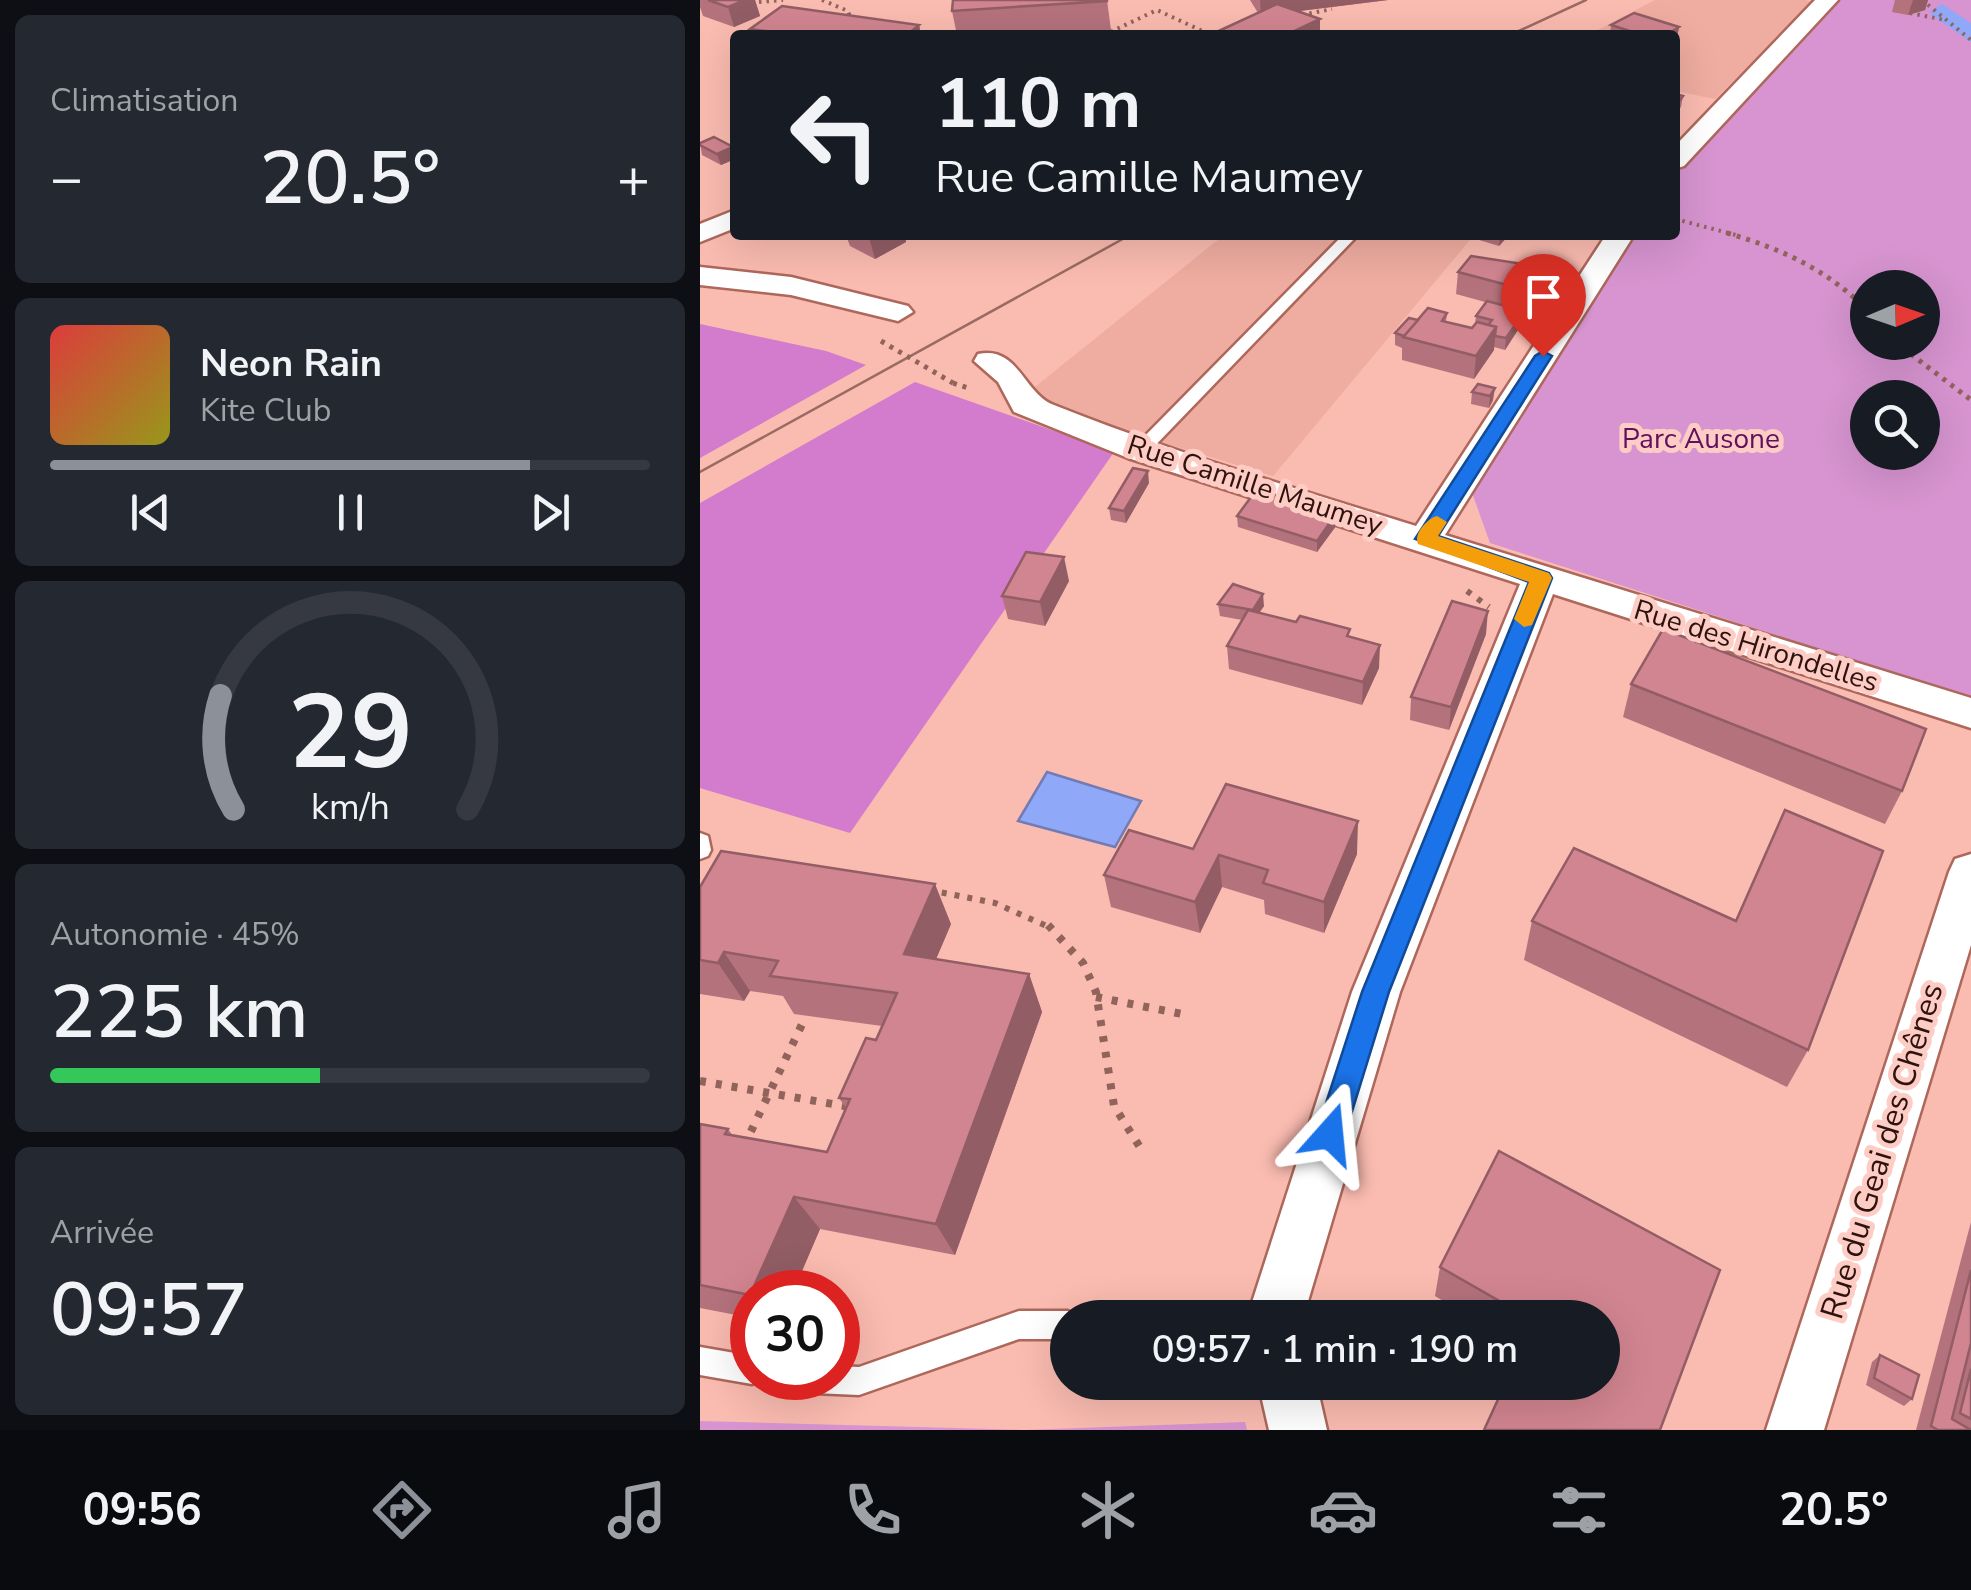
<!DOCTYPE html>
<html lang="fr">
<meta charset="utf-8">
<style>
:root{--surface:#171b24;--page:#242831;--text:#f1f3f6;--muted:#9ea1a6;--line:#363941;--accent:#8c9099}
body{margin:0;font-family:"Nunito Sans",sans-serif;background:var(--page);color:var(--text);height:100vh;display:flex;flex-direction:column;font-size:38px;white-space:nowrap}
*{box-sizing:border-box;margin:0}
p{font-size:32px;color:var(--muted)}
.icon{flex:none;width:55px;height:55px;fill:none;stroke:currentColor;stroke-width:2;stroke-linecap:round;stroke-linejoin:round}
.map{position:relative;flex:1;overflow:hidden}
.details{display:flex;flex-direction:column;gap:15px;padding:15px;background:#0d0f14;width:700px}
.details>*{flex:none}
.top-card{position:absolute;left:30px;top:30px;width:950px;height:210px;border-radius:10px;box-shadow:0 10px 40px #0002;background:#171b24;color:var(--text);overflow:hidden}
.needle{width:65px;rotate:88deg}
.fabs{position:absolute;left:1150px;top:270px;display:grid;gap:20px}
.fabs a{display:grid;place-items:center;width:90px;height:90px;border-radius:50%;background:var(--surface);box-shadow:0 10px 40px #0002;font-size:50px}
.speed{position:absolute;left:30px;top:1270px;display:flex;gap:20px;font-size:50px;font-weight:700;text-align:center}
.speed>*{display:grid;place-content:center;width:130px;height:130px;border-radius:50%;background:var(--surface);box-shadow:0 10px 40px #0002;line-height:1}
.speed .limit{border:15px solid #d22;background:#fff;color:#111}
.pin{position:absolute;display:grid;place-items:center;width:85px;height:85px;color:#fff;margin:-102px -42px;border-radius:50% 50% 50% 0;rotate:-45deg;box-shadow:0 0 10px #0007}
.pin .icon{rotate:45deg}
.me{position:absolute;width:110px;margin:-55px;rotate:18deg;stroke-linejoin:round;filter:drop-shadow(0 0 8px #0008)}
.turn{display:flex;align-items:center;gap:35px;height:210px;padding:0 40px;font-size:45px}
.turn .icon{width:130px;height:130px;stroke-width:2.5}
.turn b{display:block;font-size:70px;line-height:85px}
.big{font-size:75px;font-weight:600;line-height:1.1}
.details .tile{flex:1;display:flex;flex-direction:column;justify-content:center;gap:15px;min-width:0;padding:0 35px;border-radius:15px;background:var(--page)}
.details .dial{align-items:center;gap:0}
.dial svg{height:260px;overflow:visible;fill:none;stroke:var(--line);stroke-width:7;stroke-linecap:round;text-anchor:middle}
.dial text{fill:var(--text);stroke:none}
.song{display:flex;align-items:center;gap:30px}
.cover{width:120px;height:120px;border-radius:15px;background:linear-gradient(135deg,hsl(0 70% 55%),hsl(60 70% 35%))}
.played{height:10px;border-radius:5px;background:linear-gradient(90deg,var(--accent) 80%,var(--line) 80%)}
.keys{display:flex;justify-content:space-around;direction:ltr}
.heat{display:flex;justify-content:space-between;align-items:center;font-size:55px;direction:ltr}
.charge{height:15px;border-radius:8px;background:linear-gradient(90deg,#34c759 45%,var(--line) 0)}
.trip{position:absolute;left:350px;top:1300px;width:570px;height:100px;border-radius:50px;background:var(--surface);box-shadow:0 10px 40px #0002;font-weight:600;line-height:100px;text-align:center}
.dock{display:flex;height:160px;justify-content:space-around;align-items:center;background:#090b0e;color:var(--muted)}
.dock .icon{width:70px;height:70px}
.dock .active{color:var(--accent)}
.dock b{font-size:45px;color:var(--text)}
main{display:flex;flex:1;min-height:0}
.map>svg:first-child{display:block}
</style>
<main>
<section class="details">
<div class="tile"><p>Climatisation</p>
<div class="heat"><a>−</a><b class="big">20.5°</b><a>+</a></div>
</div>
<div class="tile">
<div class="song"><i class="cover"></i><div><b>Neon Rain</b><p>Kite Club</p></div></div>
<div class="played"></div>
<div class="keys"><svg class="icon" aria-label="previous" viewBox="0 0 24 24"><path d="M18 5L8 12l10 7zM5 5v14"/></svg><svg class="icon" aria-label="pause" viewBox="0 0 24 24"><path d="M8 5v14M16 5v14"/></svg><svg class="icon" aria-label="next" viewBox="0 0 24 24"><path d="M6 5l10 7-10 7zM19 5v14"/></svg></div>
</div>
<div class="tile dial"><svg viewBox="0 0 100 80">
<path d="M14 69A42 42 0 1 1 86 69"/>
<path d="M14 69A42 42 0 0 1 10 34" stroke="#8c9099"/>
<text x="50" y="56" font-size="32" font-weight="700">29</text>
<text x="50" y="72" font-size="11">km/h</text>
</svg></div>
<div class="tile"><p>Autonomie · 45%</p><b class="big">225 km</b><div class="charge"></div></div>
<div class="tile"><p>Arrivée</p><b class="big">09:57</b></div>
</section>
<div class="map">
<svg width="1271" height="1430" viewBox="0 0 1271 1430">
<rect width="100%" height="100%" fill="#fabbb0"/>
<!-- built -->
<g fill="#efaca0">
<polygon points="955,0 1105,0 1113,2 1015,99 975,91 975,35 888,35"/>
<polygon points="524,235 774,235 573,476 320,399"/>
</g>
<!-- green -->
<g fill="#d794d0" fill-rule="evenodd">
<path d="M1138 0H1271V698L790 543 770 487 937 235H975V178L1000 139ZM1168 288H1222V342H1168ZM1168 398H1222V452H1168Z"/>
<polygon points="0,1421 324,1430 545,1422 547,1430 0,1430"/>
</g>
<!-- forest -->
<g fill="#d37bcc">
<polygon points="0,324 126,351 166,365 0,458"/>
<polygon points="215,382 414,452 150,833 0,788 0,503"/>
</g>
<!-- water -->
<polygon fill="#8fa8f8" stroke="#727bb2" stroke-width="2.5" points="347,772 441,801 415,847 318,821"/>
<g fill="none" stroke-linecap="round" stroke-linejoin="round">
<!-- canal -->
<polygon fill="#8fa8f8" fill-rule="evenodd" points="1242,4 1271,23 1271,42 1233,16 1230,11"/>
<!-- service casing -->
<g stroke="#ae675b" stroke-width="5">
<g id="service">
<polygon points="643,235 658,235 446,455 434,455 434,447"/>
<polygon points="0,833 8,836 11,850 8,856 0,859"/>
<polygon points="319,1311 368,1311 379,1318 368,1318 368,1339 319,1339 159,1395 92,1392 82,1388 78,1378 138,1378 138,1366 159,1367"/>
<polygon points="0,1347 52,1356 52,1378 63,1378 62,1380 52,1384 0,1375"/>
</g>
</g>
<!-- minor casing -->
<g stroke="#ae675b" stroke-width="5">
<g id="minor">
<polygon points="1115,0 1138,0 984,166 975,169 975,146"/>
<polygon points="35,210 35,228 0,242 0,224"/>
<path d="M906 235H934L745 535 1271 698V728L853 594 700 992 603 1318H547L652 992 820 584 428 458 314 412 298 382 274 361 278 354C318 345 324 394 354 405 472 452 594 488 716 526Z"/>
<polygon points="0,267 91,277 208,306 213,312 198,321 91,295 0,285"/>
<polygon points="1271,854 1271,945 1124,1430 1066,1430 1249,872 1255,859"/>
<polygon points="558,1382 616,1382 627,1430 569,1430"/>
</g>
</g>
<!-- path-far3 -->
<g stroke="#90635b" stroke-width="4" stroke-dasharray="2.5 5" stroke-linecap="butt">
<polyline points="122,0 148,11 152,22"/>
<polyline points="1222,0 1271,40"/>
<polyline points="59,2 83,0"/>
<polyline points="1210,13 1245,20"/>
<polyline points="602,15 632,9"/>
<polyline points="378,35 395,35"/>
<polyline points="404,35 457,10 511,35"/>
<polyline points="975,219 1036,235"/>
</g>
<!-- path-far2 -->
<g stroke="#90635b" stroke-width="5" stroke-dasharray="4 6" stroke-linecap="butt">
<path d="M1027 233C1082 249 1128 270 1168 311"/>
<polyline points="1195,342 1271,400"/>
<polyline points="253,383 271,389"/>
</g>
<!-- path-far1 -->
<g stroke="#90635b" stroke-width="6" stroke-dasharray="5 8" stroke-linecap="butt">
<polyline points="767,591 789,607"/>
<polyline points="229,890 295,903 351,928"/>
</g>
<!-- path -->
<g stroke="#90635b" stroke-width="8" stroke-dasharray="6 10" stroke-linecap="butt">
<polyline points="348,925 383,963 396,992 414,1106 443,1152"/>
<polyline points="396,997 482,1014"/>
<polyline points="0,1081 150,1107"/>
<polyline points="44,1146 106,1016"/>
</g>
<!-- service -->
<use href="#service" fill="#fff" fill-rule="evenodd"/>
<!-- minor -->
<use href="#minor" fill="#fff" fill-rule="evenodd"/>
<!-- tram -->
<g stroke="#996b63" stroke-width="2.5">
<polyline points="810,35 886,0"/>
<polyline points="0,472 430,235"/>
</g>
<!-- path-bridge -->
<polyline stroke="#90635b" stroke-width="5" stroke-dasharray="4 6" stroke-linecap="butt" points="181,341 253,383"/>
</g>
<!-- wall -->
<g fill="#b4727c">
<polygon points="0,0 55,0 60,16 34,27 3,16 0,7"/>
<polygon points="407,0 411,30 335,35 257,35 252,11"/>
<polygon points="550,0 688,0 598,11 558,13"/>
<polygon points="1195,0 1228,0 1225,10 1208,15 1192,12"/>
<polygon points="934,13 979,27 977,38 975,39 975,35 910,35 911,25"/>
<polygon points="219,25 221,35 52,35 50,29"/>
<polygon points="975,94 983,96 981,107 977,112 975,111"/>
<polygon points="0,143 33,147 35,159 21,165 2,155"/>
<polygon points="140,235 205,235 206,242 175,259 150,246 147,238"/>
<polygon points="780,235 809,235 799,246 779,240"/>
<polygon points="843,267 840,290 834,297 824,294 813,308 825,311 823,322 805,350 794,347 794,350 774,379 702,360 702,348 695,345 695,333 718,320 747,313 746,322 772,328 775,324 776,316 785,302 756,294 758,272"/>
<polygon points="778,384 793,400 789,408 771,404 772,392"/>
<polygon points="449,483 426,523 411,520 409,508"/>
<polygon points="537,516 636,526 617,552 538,527"/>
<polygon points="369,581 345,626 308,619 302,596"/>
<polygon points="518,604 564,606 559,613 649,637 679,668 662,705 529,669 527,646 542,620 520,616"/>
<polygon points="786,634 749,730 710,720 711,697"/>
<polygon points="931,684 1202,791 1185,824 923,717"/>
<polygon points="493,849 657,854 624,933 565,914 564,900 522,887 500,933 411,907 404,875"/>
<polygon points="0,887 251,924 236,959 329,974 342,1012 255,1255 120,1229 93,1292 52,1292 52,1318 0,1308 0,1124 28,1129 33,1136 127,1152 146,1108 139,1098 176,1040 182,1026 94,1014 83,996 50,991 44,1001 0,994"/>
<polygon points="832,921 1108,1050 1087,1087 824,960"/>
<polygon points="799,1151 902,1318 771,1318 735,1296 740,1267"/>
<polygon points="1271,1222 1271,1430 1216,1430"/>
<polygon points="1180,1355 1212,1399 1204,1406 1166,1385 1172,1362"/>
</g>
<!-- shaded-wall -->
<g fill="#925d65">
<polygon points="45,0 55,0 60,16 34,27 28,7"/>
<polygon points="560,0 688,0 561,16"/>
<polygon points="1213,0 1228,0 1225,10 1208,15"/>
<polygon points="620,19 620,35 586,35"/>
<polygon points="219,25 221,35 207,35"/>
<polygon points="979,27 977,38 975,39 975,35 966,35"/>
<polygon points="33,147 35,159 21,165 17,154"/>
<polygon points="172,235 205,235 206,242 175,259 169,237"/>
<polygon points="800,235 809,235 799,246"/>
<polygon points="843,267 840,290 834,297 837,274"/>
<polygon points="827,272 824,294 812,309 815,287"/>
<polygon points="825,311 823,322 805,350 806,338"/>
<polygon points="796,327 794,350 774,379 776,356"/>
<polygon points="795,388 793,400 789,408 790,396"/>
<polygon points="448,471 449,483 426,523 424,511"/>
<polygon points="636,514 636,526 617,552 617,541"/>
<polygon points="364,557 369,581 345,626 340,602"/>
<polygon points="563,594 564,606 553,622 553,610"/>
<polygon points="788,611 786,634 749,730 751,707"/>
<polygon points="680,645 679,668 662,705 663,682"/>
<polygon points="658,821 657,854 624,933 624,902"/>
<polygon points="519,855 522,887 500,933 495,902"/>
<polygon points="235,884 251,924 222,992 204,954"/>
<polygon points="24,952 50,991 44,1001 18,963"/>
<polygon points="329,974 342,1012 255,1255 236,1224"/>
<polygon points="94,1197 120,1229 93,1292 52,1292 52,1297 50,1295"/>
</g>
<!-- building -->
<g fill="#d18590" stroke="#925d65" stroke-width="2.5">
<polygon points="8,0 45,0 28,7"/>
<polygon points="253,0 407,0 407,1 252,11"/>
<polygon points="577,4 620,19 586,35 510,35"/>
<polygon points="82,6 219,25 207,35 94,35 50,29"/>
<polygon points="934,13 979,27 966,35 942,35 911,25"/>
<polygon points="975,94 983,96 979,101 975,100"/>
<polygon points="14,137 33,147 17,154 0,145 0,143"/>
<polygon points="771,256 843,267 837,274 827,272 815,287 758,272"/>
<polygon points="787,301 825,311 806,338 795,336 796,327 788,325 792,320 776,316"/>
<polygon points="728,308 747,313 742,321 772,328 777,322 796,327 776,356 703,337"/>
<polygon points="709,318 718,320 704,336 695,333"/>
<polygon points="778,384 795,388 790,396 772,392"/>
<polygon points="433,468 448,471 424,511 409,508"/>
<polygon points="557,489 636,514 617,541 537,516"/>
<polygon points="326,552 364,557 340,602 302,596"/>
<polygon points="533,584 563,594 553,610 518,604"/>
<polygon points="752,601 788,611 751,707 711,697"/>
<polygon points="548,610 596,622 600,616 650,629 647,636 680,645 663,682 527,646"/>
<polygon points="963,629 1226,729 1202,791 931,684"/>
<polygon points="526,784 658,821 624,902 563,883 568,870 519,855 495,902 404,875 429,830 493,849"/>
<polygon points="1085,810 1183,851 1108,1050 832,921 874,848 1036,921"/>
<polygon points="21,851 235,884 204,954 329,974 236,1224 94,1197 50,1295 0,1285 0,1124 28,1129 25,1134 127,1152 150,1099 139,1098 166,1038 176,1040 197,993 70,976 78,961 24,952 18,963 0,960 0,887"/>
<polygon points="799,1151 1020,1270 960,1430 784,1430 806,1382 902,1382 902,1318 829,1318 740,1267"/>
<polygon points="1271,1270 1271,1343 1252,1419 1271,1430 1238,1430 1231,1426"/>
<polygon points="1180,1355 1219,1375 1212,1399 1174,1378"/>
<polygon points="1271,1369 1271,1419 1260,1413"/>
</g>
<!-- route -->
<polygon fill="#1a73e8" stroke="#114b97" stroke-width="2.5" points="843,351 852,356 738,536 849,573 852,578 689,992 645,1134 641,1144 630,1148 620,1144 616,1134 662,992 829,582 715,539 835,356"/>
<!-- slow -->
<path fill="#f59e0b" d="M737 516 747 522 738 536 849 573 852 578 832 625 824 627 814 619 829 582 718 544C713 534 728 518 737 516Z"/>
<g text-anchor="middle" dominant-baseline="central" stroke-width="10" stroke-linejoin="round" paint-order="stroke">
<!-- park labels -->
<g font-size="28" fill="#61105e" stroke="#fdccc4">
<text x="1001" y="439">Parc Ausone</text>
</g>
<!-- street labels -->
<g font-size="28" fill="#2d120d" stroke="#fdccc4">
<text transform="translate(555 485) rotate(18)">Rue Camille Maumey</text>
<text transform="translate(1056 646) rotate(17)">Rue des Hirondelles</text>
</g>
<!-- near-street labels -->
<g font-size="32" fill="#2d120d" stroke="#fdccc4">
<text transform="translate(1182 1151) rotate(-73)">Rue du Geai des Chênes</text>
</g>
</g>
</svg>
<div class="fabs">
<a><svg class="needle" viewBox="-14 -14 28 28"><path d="M0-13l5 13h-10z" fill="#e53935"/><path d="M0 13l5-13h-10z" fill="#9ea1a6"/></svg></a>
<a><svg class="icon" aria-label="search" viewBox="0 0 24 24"><circle cx="10" cy="10" r="6"/><path d="M15 15l6 6"/></svg></a>
</div>
<div class="speed"><div class="limit">30</div></div>
<div class="pin" style="left:843px;top:356px;background:#d93025"><svg class="icon" aria-label="arrive" viewBox="0 0 24 24"><path d="M6 21V4h12l-3 4 3 4H6"/></svg></div>
<svg class="me" style="left:630px;top:1134px" viewBox="-20 -20 40 40"><path d="M0-17L14 15 0 8-14 15z" fill="#1a73e8" stroke="#fff" stroke-width="4"/></svg>
<div class="trip">09:57 · 1 min · 190 m</div>
<div class="top-card">
<div class="turn"><svg class="icon" aria-label="left" viewBox="0 0 24 24"><path d="M17 20v-9H6M10 6l-5 5 5 5"/></svg><div><b>110 m</b>Rue Camille Maumey</div></div>
</div>
</div>
</main>
<nav class="dock">
<b>09:56</b>
<svg class="icon active" aria-label="directions" viewBox="0 0 24 24"><path d="M12 3l9 9-9 9-9-9zM9 14v-3h6M13 9l2 2-2 2"/></svg>
<svg class="icon" aria-label="music" viewBox="0 0 24 24"><path d="M9 18V5l10-2v13"/><circle cx="6" cy="18" r="3"/><circle cx="16" cy="16" r="3"/></svg>
<svg class="icon" aria-label="phone" viewBox="0 0 24 24"><path d="M5 4h4l2 5-3 2q2 4 5 5l2-3 5 2v4C11 20 4 13 5 4z"/></svg>
<svg class="icon" aria-label="climate" viewBox="0 0 24 24"><path d="M12 3v18M4 7l16 10M4 17L20 7"/></svg>
<svg class="icon" aria-label="car" viewBox="0 0 24 24"><path d="M5 17H2v-5l4-1 3-4h7l3 4 3 1v5h-3M9 17h6M6 11h13"/><circle cx="7" cy="17" r="2"/><circle cx="17" cy="17" r="2"/></svg>
<svg class="icon" aria-label="filters" viewBox="0 0 24 24"><path d="M4 7h16M4 17h16"/><circle cx="9" cy="7" r="2"/><circle cx="15" cy="17" r="2"/></svg>
<b>20.5°</b>
</nav>
